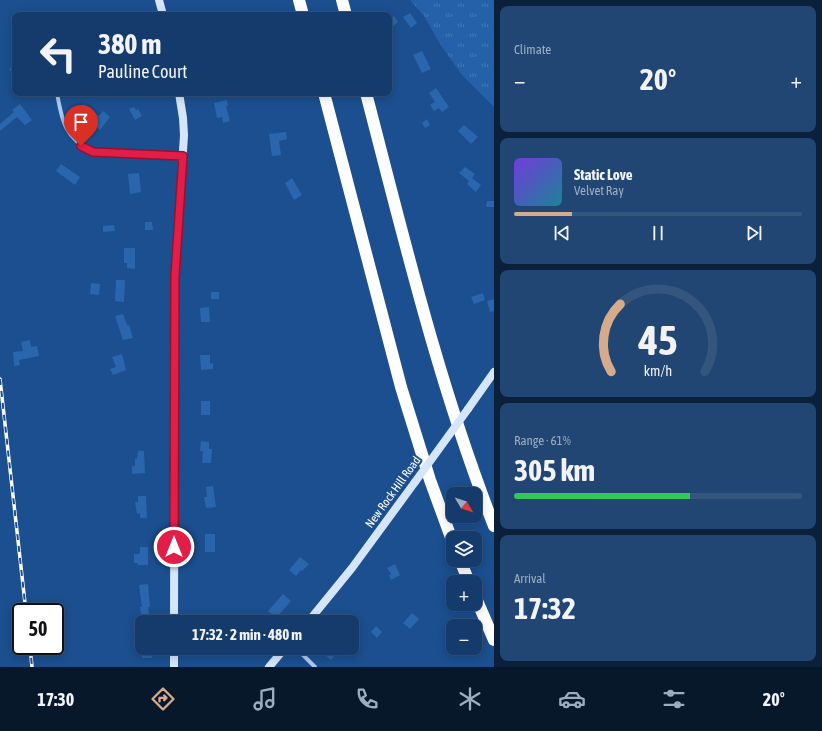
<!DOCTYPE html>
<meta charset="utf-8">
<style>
:root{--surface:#143b6b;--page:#214673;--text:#f1f3f6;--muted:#9dadc1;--line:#33557e;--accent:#d6ab8b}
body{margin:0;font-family:"Asap Condensed",sans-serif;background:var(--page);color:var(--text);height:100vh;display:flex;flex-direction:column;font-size:15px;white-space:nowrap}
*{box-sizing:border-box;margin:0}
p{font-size:13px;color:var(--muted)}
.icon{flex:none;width:22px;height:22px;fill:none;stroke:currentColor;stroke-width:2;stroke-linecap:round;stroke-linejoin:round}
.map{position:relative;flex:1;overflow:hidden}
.drawer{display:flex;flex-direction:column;gap:6px;padding:6px;background:#0b203b;width:328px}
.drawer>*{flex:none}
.top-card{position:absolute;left:12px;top:12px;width:380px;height:84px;border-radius:8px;box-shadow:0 2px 10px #0003,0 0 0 1px var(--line);background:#143b6b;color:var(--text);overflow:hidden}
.needle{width:26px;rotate:129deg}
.tools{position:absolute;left:446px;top:487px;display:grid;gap:8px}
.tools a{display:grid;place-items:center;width:36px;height:36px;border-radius:8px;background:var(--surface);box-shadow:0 2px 10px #0003,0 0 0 1px var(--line);font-size:20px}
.speed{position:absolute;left:12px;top:603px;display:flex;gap:8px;font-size:20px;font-weight:700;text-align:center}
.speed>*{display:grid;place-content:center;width:52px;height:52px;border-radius:50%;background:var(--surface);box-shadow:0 2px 10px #0003,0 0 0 1px var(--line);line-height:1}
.speed .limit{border:2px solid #111;border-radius:6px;background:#fff;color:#111}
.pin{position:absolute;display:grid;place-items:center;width:34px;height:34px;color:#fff;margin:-41px -17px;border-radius:50% 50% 50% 0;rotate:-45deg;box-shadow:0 0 4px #0007}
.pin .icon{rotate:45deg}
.me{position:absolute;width:44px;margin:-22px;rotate:0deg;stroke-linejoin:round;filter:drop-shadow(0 0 3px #0008)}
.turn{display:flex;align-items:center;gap:14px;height:84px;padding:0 20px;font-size:18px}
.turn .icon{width:52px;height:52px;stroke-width:2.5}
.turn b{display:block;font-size:28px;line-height:34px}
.big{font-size:30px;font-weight:700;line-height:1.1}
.drawer .card{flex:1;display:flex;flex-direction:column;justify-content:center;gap:6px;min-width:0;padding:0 14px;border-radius:8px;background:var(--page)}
.drawer .dial{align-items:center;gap:0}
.dial svg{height:104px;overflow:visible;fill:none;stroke:var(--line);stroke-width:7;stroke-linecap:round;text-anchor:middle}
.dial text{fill:var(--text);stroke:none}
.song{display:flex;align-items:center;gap:12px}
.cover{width:48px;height:48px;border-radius:6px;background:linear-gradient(135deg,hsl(260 70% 55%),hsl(190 70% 35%))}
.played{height:4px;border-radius:2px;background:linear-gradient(90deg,var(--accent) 20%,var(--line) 20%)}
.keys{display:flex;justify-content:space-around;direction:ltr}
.heat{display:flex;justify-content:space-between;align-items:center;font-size:22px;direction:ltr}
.charge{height:6px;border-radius:3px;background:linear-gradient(90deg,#34c759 61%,var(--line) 0)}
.trip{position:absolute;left:135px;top:615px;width:224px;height:40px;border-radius:8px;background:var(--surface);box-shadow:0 2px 10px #0003,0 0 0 1px var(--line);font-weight:700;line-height:40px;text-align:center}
.menu{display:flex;height:64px;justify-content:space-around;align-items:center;background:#08182b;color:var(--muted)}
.menu .icon{width:28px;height:28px}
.menu .active{color:var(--accent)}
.menu b{font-size:18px;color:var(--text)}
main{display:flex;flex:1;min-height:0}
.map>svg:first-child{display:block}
</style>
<main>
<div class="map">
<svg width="494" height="667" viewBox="0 0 494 667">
<defs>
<pattern id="park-tufts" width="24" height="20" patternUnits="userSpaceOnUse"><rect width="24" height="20" fill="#2461a8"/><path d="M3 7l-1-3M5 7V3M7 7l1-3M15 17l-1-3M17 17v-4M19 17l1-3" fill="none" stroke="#4579b5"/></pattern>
</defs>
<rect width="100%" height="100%" fill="#1b4f8f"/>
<!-- park -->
<polygon fill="url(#park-tufts)" points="410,0 494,0 494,107 462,75 440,44 424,16"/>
<!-- building -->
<g fill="#2a66ad">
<polygon points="410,13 417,23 411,28 403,17"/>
<polygon points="394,16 398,22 392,27 389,23 389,20"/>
<polygon points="422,51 431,69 422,73 413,55"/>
<polygon points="15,61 15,74 9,70"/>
<polygon points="436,88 449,107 442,112 439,108 434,111 430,105 435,102 429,93"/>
<polygon points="227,100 228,106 226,106 230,121 223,123 222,117 217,118 214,103"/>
<polygon points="20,104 32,120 25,125 17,117 0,131 0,124 14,112 12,110"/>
<polygon points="134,107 136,110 138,109 142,116 135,120 129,109"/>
<polygon points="92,110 99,116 103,111 110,117 100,130 86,117"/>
<polygon points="427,119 430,125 425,128 422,123"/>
<polygon points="464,125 478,137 471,144 458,131"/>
<polygon points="286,132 287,139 279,141 281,155 272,156 269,134"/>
<polygon points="61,164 80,177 75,185 56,171"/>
<polygon points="465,167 475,174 472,178 481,185 476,192 467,184 469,181 459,173"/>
<polygon points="139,173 141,192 130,194 128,174"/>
<polygon points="292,178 302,195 294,200 285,183"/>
<polygon points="487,201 494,201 494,207 486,207"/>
<polygon points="145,222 152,222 153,230 145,230"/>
<polygon points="114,225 115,231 103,232 103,226"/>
<polygon points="124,248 135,248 135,269 127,268 127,263 124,263"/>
<polygon points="116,280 125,280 124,302 115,301"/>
<polygon points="91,283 100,284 99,295 90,294"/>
<rect x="211" y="292" width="8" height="7"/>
<polygon points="483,293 485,300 474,304 471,297"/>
<polygon points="494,299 494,311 490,312 487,301"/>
<polygon points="209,307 210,322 201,322 200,308"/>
<polygon points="123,314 127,325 129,325 133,338 123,340 115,316"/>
<polygon points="30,340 31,347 37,346 39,356 19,360 20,365 14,366 13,352 23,351 21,342"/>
<polygon points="122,354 126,370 113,375 110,369 116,367 112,357"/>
<polygon points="200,355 210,355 210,364 213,363 213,369 201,370"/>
<rect x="201" y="401" width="9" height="14"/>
<polygon points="201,441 209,442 209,449 212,449 211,463 202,463 203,451 200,451"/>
<polygon points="138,451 144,451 145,473 132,474 132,466 135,466 135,459 137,459"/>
<polygon points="213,486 216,507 206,508 204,497 207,497 206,487"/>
<polygon points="138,496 146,496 147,518 140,518 140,513 137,514 135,502 138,502"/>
<rect x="205" y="534" width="10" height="18"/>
<polygon points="140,547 148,547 148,565 138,565 138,563 134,563 134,554 139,554 139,553 140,553"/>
<polygon points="300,557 309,564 302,571 301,570 296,576 289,570"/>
<polygon points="395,564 400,575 391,580 389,575 391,574 387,568"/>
<polygon points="148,584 150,607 148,607 149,614 141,615 140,607 142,607 139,585"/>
<polygon points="283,594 291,601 276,618 268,611"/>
<polygon points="412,613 419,619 410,629 403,623"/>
<polygon points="352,622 360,629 352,638"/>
<polygon points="376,626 382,632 377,638 371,632"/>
<polygon points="142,648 151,648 152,658 142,658"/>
<polygon points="324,648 336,648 333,652 335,655 331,660 321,652"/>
</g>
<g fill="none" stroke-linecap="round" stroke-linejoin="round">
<!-- street -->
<g stroke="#a9c9ee" stroke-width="4">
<path d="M57 93C62 122 65 138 93 152L183 156"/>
<polyline points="296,648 315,667"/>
</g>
<!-- secondary -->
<g stroke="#d6e6fa" stroke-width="8">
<polyline points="159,0 163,15"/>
<polyline points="468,409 494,372"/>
<polyline points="174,622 175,276 184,135 183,118 179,93"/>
<polyline points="308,622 352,568 415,482"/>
<polyline points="174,648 174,667"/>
<polyline points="269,667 285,648"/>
</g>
<!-- highway -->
<g stroke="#fff" stroke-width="12">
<polyline points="299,0 303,15"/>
<polyline points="342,0 346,15"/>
<polyline points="324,93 401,387 430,480 453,543"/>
<path d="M366 93C404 239 439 386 494 526"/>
<polyline points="460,560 469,582"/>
<polyline points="475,596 494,640"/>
</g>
<!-- rail casing -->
<g stroke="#fff" stroke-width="3.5">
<g id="rail">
<polyline points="0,379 26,612"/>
<polyline points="30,646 32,667"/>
</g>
</g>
<!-- rail -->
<use href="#rail" stroke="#1b4f8f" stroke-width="2" stroke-dasharray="6" stroke-linecap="butt"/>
<!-- secondary-bridge -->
<polyline stroke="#d6e6fa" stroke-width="8" points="415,482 468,409"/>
</g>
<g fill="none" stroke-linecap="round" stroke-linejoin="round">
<!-- route casing -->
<g stroke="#92132f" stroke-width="10">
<polyline id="route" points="81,146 93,152 183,156 175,276 174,547"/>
</g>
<!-- route -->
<use href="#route" stroke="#e11d48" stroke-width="7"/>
</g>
<g text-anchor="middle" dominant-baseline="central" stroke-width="4" stroke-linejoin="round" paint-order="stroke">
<!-- street labels -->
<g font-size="12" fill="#fff" stroke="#1b4f8f">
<text transform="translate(393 492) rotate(-54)">New Rock Hill Road</text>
</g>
</g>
</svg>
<div class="tools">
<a><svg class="needle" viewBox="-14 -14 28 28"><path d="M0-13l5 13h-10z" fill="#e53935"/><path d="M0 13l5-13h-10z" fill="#9dadc1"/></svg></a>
<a><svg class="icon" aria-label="layers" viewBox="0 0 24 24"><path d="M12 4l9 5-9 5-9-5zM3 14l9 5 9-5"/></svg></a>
<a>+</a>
<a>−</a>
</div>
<div class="speed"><div class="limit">50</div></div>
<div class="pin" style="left:81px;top:146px;background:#d93025"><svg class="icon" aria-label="arrive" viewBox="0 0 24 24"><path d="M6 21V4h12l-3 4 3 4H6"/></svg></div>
<svg class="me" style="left:174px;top:547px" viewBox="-20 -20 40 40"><circle r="17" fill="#e11d48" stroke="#fff" stroke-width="3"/><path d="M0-11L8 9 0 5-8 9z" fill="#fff"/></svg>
<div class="trip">17:32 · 2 min · 480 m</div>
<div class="top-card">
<div class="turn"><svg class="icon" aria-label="left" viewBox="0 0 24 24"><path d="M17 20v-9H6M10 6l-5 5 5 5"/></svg><div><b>380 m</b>Pauline Court</div></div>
</div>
</div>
<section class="drawer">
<div class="card"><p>Climate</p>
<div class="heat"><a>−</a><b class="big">20°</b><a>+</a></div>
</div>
<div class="card">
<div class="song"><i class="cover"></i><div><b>Static Love</b><p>Velvet Ray</p></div></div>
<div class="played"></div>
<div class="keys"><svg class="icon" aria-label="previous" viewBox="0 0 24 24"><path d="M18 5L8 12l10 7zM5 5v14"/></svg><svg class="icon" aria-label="pause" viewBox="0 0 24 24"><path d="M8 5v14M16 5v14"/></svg><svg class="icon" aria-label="next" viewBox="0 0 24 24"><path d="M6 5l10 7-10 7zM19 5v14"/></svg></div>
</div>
<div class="card dial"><svg viewBox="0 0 100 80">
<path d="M14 69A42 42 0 1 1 86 69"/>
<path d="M14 69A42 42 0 0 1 21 17" stroke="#d6ab8b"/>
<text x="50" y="56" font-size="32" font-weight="700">45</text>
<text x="50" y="72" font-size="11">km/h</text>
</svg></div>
<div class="card"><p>Range · 61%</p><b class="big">305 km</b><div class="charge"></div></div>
<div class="card"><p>Arrival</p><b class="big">17:32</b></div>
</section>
</main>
<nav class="menu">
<b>17:30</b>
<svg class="icon active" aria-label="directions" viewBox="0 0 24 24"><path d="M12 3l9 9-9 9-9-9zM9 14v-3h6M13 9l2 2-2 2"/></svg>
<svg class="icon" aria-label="music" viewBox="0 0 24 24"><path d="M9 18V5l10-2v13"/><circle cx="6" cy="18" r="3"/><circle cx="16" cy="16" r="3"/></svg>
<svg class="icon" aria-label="phone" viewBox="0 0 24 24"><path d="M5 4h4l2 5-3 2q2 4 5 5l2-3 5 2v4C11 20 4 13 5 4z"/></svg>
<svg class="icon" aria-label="climate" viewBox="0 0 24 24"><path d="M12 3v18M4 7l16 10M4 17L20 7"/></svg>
<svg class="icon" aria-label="car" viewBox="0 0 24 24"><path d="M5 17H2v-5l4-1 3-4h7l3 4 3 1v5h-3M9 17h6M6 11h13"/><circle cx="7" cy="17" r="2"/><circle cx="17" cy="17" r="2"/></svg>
<svg class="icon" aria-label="filters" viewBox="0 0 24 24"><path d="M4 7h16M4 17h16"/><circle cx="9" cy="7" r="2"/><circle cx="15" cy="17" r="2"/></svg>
<b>20°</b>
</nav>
